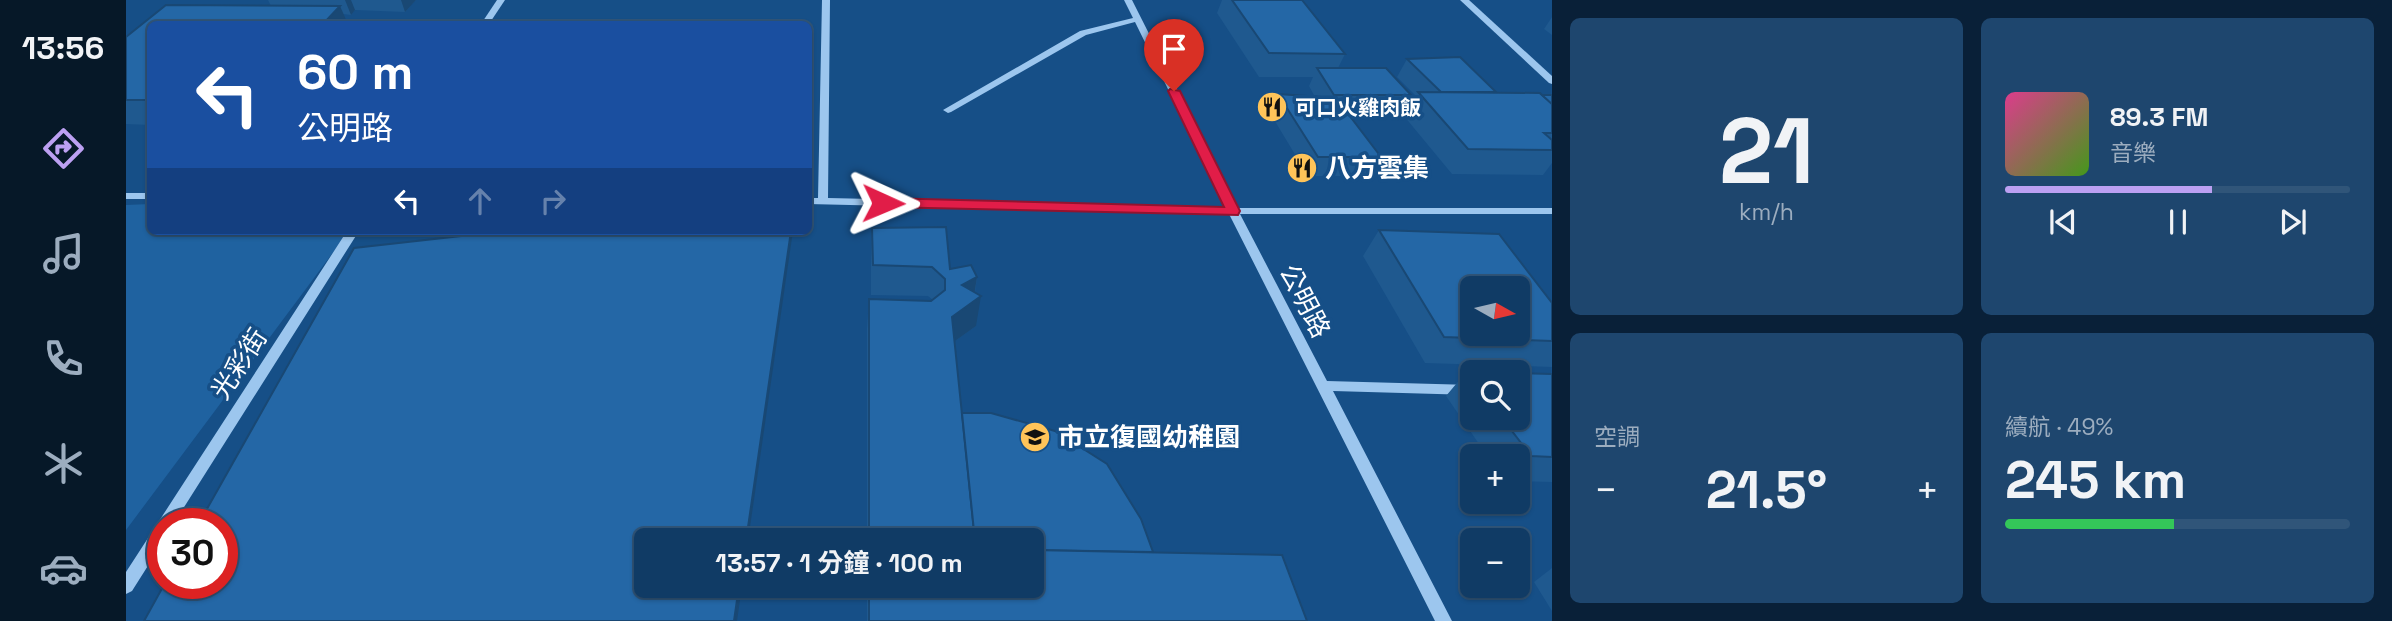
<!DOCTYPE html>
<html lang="zh-TW">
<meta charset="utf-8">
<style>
:root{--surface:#103b65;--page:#1e466e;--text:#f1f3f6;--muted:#9cadbf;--line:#305579;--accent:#bca0f2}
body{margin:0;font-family:"Space Grotesk","Noto Sans TC",sans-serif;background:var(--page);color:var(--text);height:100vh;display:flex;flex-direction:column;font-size:26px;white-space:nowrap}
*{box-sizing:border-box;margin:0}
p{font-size:23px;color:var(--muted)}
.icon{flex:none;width:38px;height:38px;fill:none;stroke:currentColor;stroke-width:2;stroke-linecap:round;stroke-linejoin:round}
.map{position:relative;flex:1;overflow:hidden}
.details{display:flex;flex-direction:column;gap:18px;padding:18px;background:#092038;width:840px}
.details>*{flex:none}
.guide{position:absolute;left:21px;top:21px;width:665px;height:214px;border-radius:10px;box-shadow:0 2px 5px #0004,0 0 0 2px var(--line);background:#1a4fa0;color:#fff;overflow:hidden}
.needle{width:46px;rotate:98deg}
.fabs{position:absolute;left:1334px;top:276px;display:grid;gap:14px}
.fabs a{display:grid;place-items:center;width:70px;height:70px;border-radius:10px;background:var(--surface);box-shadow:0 2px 5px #0004,0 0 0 2px var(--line);font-size:35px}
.speed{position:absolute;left:21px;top:508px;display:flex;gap:14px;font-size:35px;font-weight:700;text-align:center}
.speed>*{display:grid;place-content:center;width:91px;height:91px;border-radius:50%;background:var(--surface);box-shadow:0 2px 5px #0004,0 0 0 2px var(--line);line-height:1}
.speed .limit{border:10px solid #d22;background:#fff;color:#111}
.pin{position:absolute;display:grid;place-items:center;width:60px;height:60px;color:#fff;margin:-72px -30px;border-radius:50% 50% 50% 0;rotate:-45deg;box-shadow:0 0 7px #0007}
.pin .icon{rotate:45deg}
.me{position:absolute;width:77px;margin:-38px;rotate:91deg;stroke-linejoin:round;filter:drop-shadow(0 0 5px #0008)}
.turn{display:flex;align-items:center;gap:24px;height:147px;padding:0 35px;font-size:32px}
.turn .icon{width:91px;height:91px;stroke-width:2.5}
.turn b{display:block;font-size:49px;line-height:60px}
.lanes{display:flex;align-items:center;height:66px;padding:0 35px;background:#0003;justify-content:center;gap:35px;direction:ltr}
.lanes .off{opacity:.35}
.big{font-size:52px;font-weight:700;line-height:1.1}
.details .card{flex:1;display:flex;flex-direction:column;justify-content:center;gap:10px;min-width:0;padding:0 24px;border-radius:10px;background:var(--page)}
.details .dial{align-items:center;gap:0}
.dial b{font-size:91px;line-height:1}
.song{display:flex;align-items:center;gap:21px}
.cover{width:84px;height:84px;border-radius:10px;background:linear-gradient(135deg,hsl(330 70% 55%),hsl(100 70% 35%))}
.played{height:7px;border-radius:4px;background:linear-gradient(90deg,var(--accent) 60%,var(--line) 60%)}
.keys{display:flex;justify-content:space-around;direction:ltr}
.heat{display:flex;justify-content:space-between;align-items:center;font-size:38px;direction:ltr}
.charge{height:10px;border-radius:5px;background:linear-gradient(90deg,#34c759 49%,var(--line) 0)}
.details .tiles{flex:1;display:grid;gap:18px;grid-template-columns:repeat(2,1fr)}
.trip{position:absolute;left:508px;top:528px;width:410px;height:70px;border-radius:10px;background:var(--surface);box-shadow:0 2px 5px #0004,0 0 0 2px var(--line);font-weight:700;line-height:70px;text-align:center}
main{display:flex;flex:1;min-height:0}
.menu{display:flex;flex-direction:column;width:126px;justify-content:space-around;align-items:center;background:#061828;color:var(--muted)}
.menu .icon{width:49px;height:49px}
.menu .active{color:var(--accent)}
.menu b{font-size:32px;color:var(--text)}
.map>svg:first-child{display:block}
</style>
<main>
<nav class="menu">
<b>13:56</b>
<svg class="icon active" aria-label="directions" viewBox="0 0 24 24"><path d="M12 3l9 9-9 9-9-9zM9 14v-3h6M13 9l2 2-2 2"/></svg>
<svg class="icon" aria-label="music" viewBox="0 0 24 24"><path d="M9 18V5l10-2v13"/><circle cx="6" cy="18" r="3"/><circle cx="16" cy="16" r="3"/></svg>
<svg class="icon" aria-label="phone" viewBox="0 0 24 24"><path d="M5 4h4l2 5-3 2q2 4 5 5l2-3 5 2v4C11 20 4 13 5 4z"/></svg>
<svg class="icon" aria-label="climate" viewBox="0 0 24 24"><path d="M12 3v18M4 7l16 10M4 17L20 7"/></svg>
<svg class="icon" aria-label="car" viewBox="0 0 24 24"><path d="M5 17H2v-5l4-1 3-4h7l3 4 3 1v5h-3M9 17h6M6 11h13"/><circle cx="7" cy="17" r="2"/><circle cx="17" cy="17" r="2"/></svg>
</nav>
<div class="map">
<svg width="1426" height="621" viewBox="0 0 1426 621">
<rect width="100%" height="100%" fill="#164f87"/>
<!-- green -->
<polygon fill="#1f62a0" points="24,204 24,231 223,231 0,530 0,205"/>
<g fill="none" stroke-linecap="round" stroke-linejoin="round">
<!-- minor -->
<g fill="#9cc6ee" fill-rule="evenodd">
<polygon points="371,0 379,0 363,24 355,24"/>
<polygon points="696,0 704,0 702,198 1100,207 1009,22 960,35 825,112 822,113 817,110 954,31 1007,18 998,0 1006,0 1111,208 1426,208 1426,214 1114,214 1201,381 1346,385 1346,395 1207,391 1326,621 1309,621 1103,214 682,204 682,198 692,198"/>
<polygon points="1334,0 1343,0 1426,76 1426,84 1423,83"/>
<rect x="0" y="193" width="24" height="6"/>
<polygon points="221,231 233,231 48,523 37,523 37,542 6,591 0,594 0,572"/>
</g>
</g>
<!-- wall -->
<g fill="#1f598f">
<polygon points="142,0 290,0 279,12 229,10 225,15 217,14 222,24 24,24 24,125 0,124 0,37 40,5 145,6"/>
<polygon points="1096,0 1176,0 1219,54 1212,68 1285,95 1275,114 1222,114 1255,157 1244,176 1182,176 1144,113 1152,94 1189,97 1183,86 1187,77 1133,77 1091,13"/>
<polygon points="1426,17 1426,35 1418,29"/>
<polygon points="1281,59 1370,92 1426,95 1426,163 1417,175 1326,174 1278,116 1290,96 1271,77"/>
<polygon points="746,228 824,269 851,277 849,292 850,326 829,341 836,413 1027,552 1181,621 741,621 741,586 905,586 905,541 741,541 741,328 743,299 805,301 807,300 802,296 745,295 745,257"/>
<polygon points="1253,230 1426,303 1426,367 1299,363 1237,256"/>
<polygon points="1341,371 1346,373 1346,418 1391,418 1426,374 1426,482 1391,481 1391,457 1362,457 1320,396"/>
<polygon points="1426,568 1426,611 1408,582"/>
</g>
<!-- shaded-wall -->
<g fill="#194874">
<polygon points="219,0 225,0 229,10 225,15"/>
<polygon points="275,0 290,0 279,12"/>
<polygon points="214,6 222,24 197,24"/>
<polygon points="665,231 667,231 622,541 620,541"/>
<polygon points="851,277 847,302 855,296 850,326 822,346 826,317 836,285"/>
<polygon points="613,586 616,586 611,621 608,621"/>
</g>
<!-- building -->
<g fill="#2467a6" stroke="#194874" stroke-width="2" fill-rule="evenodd">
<polygon points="1106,0 1176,0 1219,54 1143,53"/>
<polygon points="40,5 214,6 197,24 24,24 24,100 0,100 0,37"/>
<polygon points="1334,57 1370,92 1315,92 1281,59"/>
<polygon points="1191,68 1260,68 1285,95 1208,95"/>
<polygon points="1292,92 1414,93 1426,104 1426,133 1418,133 1426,140 1426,150 1342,149"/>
<polygon points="1152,94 1210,98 1255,157 1192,157"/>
<polygon points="1416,95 1426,95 1426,104"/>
<polygon points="820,227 824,269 845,265 851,277 836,285 855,296 826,317 849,541 743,541 743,299 805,301 819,290 819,279 806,267 747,265 746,228"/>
<path d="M1253 230 1373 234 1426 303V341L1318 337ZM1346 289H1391V334H1346Z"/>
<polygon points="380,231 665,231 620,541 520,541 520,586 613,586 608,621 18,621 39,583 96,583 96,523 73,523 228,248"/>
<polygon points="1341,371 1381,373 1346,373 1346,378"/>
<polygon points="1391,373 1426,374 1426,457 1405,456 1376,418 1391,418"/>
<polygon points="836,413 865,413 929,431 981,464 1015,519 1027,552 905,550 905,541 849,541"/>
<polygon points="905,550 1156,555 1181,621 743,621 743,586 905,586"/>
</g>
<!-- route -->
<polygon fill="#e11d48" stroke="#92132f" stroke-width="2" points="1044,89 1054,91 1114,211 1112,215 757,207 750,203 757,198 1098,207 1042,91"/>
<!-- icons -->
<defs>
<g id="restaurant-disc" transform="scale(1.575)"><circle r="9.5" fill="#ffc459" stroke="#164f87"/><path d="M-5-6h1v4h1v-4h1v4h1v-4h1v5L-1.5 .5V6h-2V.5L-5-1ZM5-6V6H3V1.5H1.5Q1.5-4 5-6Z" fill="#111"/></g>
<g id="school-disc" transform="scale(1.575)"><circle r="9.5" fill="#ffc459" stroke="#164f87"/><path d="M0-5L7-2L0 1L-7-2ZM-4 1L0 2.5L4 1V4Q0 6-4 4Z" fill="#111"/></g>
</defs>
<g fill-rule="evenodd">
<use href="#restaurant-disc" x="1146" y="107"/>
<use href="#restaurant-disc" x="1176" y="168"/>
<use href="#school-disc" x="909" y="437"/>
</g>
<g text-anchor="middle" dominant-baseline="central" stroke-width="7" stroke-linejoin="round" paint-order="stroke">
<!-- far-poi labels -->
<g font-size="21" font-weight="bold" fill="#fff" stroke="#164f87" text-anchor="start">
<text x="1169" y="107">可口火雞肉飯</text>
</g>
<!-- poi labels -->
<g font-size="26" font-weight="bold" fill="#fff" stroke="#164f87" text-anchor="start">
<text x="1199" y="168">八方雲集</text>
<text x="932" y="437">市立復國幼稚園</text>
</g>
<!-- street labels -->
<g font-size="26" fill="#fff" stroke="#164f87">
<text transform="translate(1179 301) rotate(63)">公明路</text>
<text transform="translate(113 364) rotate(-57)">光彩街</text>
</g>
</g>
</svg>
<div class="fabs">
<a><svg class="needle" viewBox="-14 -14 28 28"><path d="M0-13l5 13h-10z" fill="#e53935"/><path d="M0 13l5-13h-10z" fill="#9cadbf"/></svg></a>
<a><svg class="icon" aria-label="search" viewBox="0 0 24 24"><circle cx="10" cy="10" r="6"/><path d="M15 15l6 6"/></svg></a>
<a>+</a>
<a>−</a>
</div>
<div class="speed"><div class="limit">30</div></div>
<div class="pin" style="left:1048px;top:91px;background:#d93025"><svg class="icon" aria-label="arrive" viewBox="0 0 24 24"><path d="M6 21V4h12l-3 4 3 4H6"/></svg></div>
<svg class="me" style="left:757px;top:203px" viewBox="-20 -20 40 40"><path d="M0-17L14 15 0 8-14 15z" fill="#e11d48" stroke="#fff" stroke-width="4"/></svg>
<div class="trip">13:57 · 1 分鐘 · 100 m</div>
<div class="guide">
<div class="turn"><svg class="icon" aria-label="left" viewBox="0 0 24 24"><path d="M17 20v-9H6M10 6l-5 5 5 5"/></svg><div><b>60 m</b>公明路</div></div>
<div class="lanes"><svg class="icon" aria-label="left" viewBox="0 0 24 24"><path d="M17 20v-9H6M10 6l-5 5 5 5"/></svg><svg class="icon off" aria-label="ahead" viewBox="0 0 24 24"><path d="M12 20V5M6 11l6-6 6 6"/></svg><svg class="icon off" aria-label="right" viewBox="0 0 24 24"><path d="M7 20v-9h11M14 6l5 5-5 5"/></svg></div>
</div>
</div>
<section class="details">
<div class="tiles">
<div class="card dial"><b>21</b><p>km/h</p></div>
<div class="card">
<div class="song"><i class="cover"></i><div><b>89.3 FM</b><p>音樂</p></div></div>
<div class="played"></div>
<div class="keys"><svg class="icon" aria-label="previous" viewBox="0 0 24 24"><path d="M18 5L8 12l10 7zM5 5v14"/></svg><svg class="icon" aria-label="pause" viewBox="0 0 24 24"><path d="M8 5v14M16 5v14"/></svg><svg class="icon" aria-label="next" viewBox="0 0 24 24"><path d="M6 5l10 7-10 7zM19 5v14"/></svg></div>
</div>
<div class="card"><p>空調</p>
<div class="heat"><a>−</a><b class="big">21.5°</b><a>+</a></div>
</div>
<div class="card"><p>續航 · 49%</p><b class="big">245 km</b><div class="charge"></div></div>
</div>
</section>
</main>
